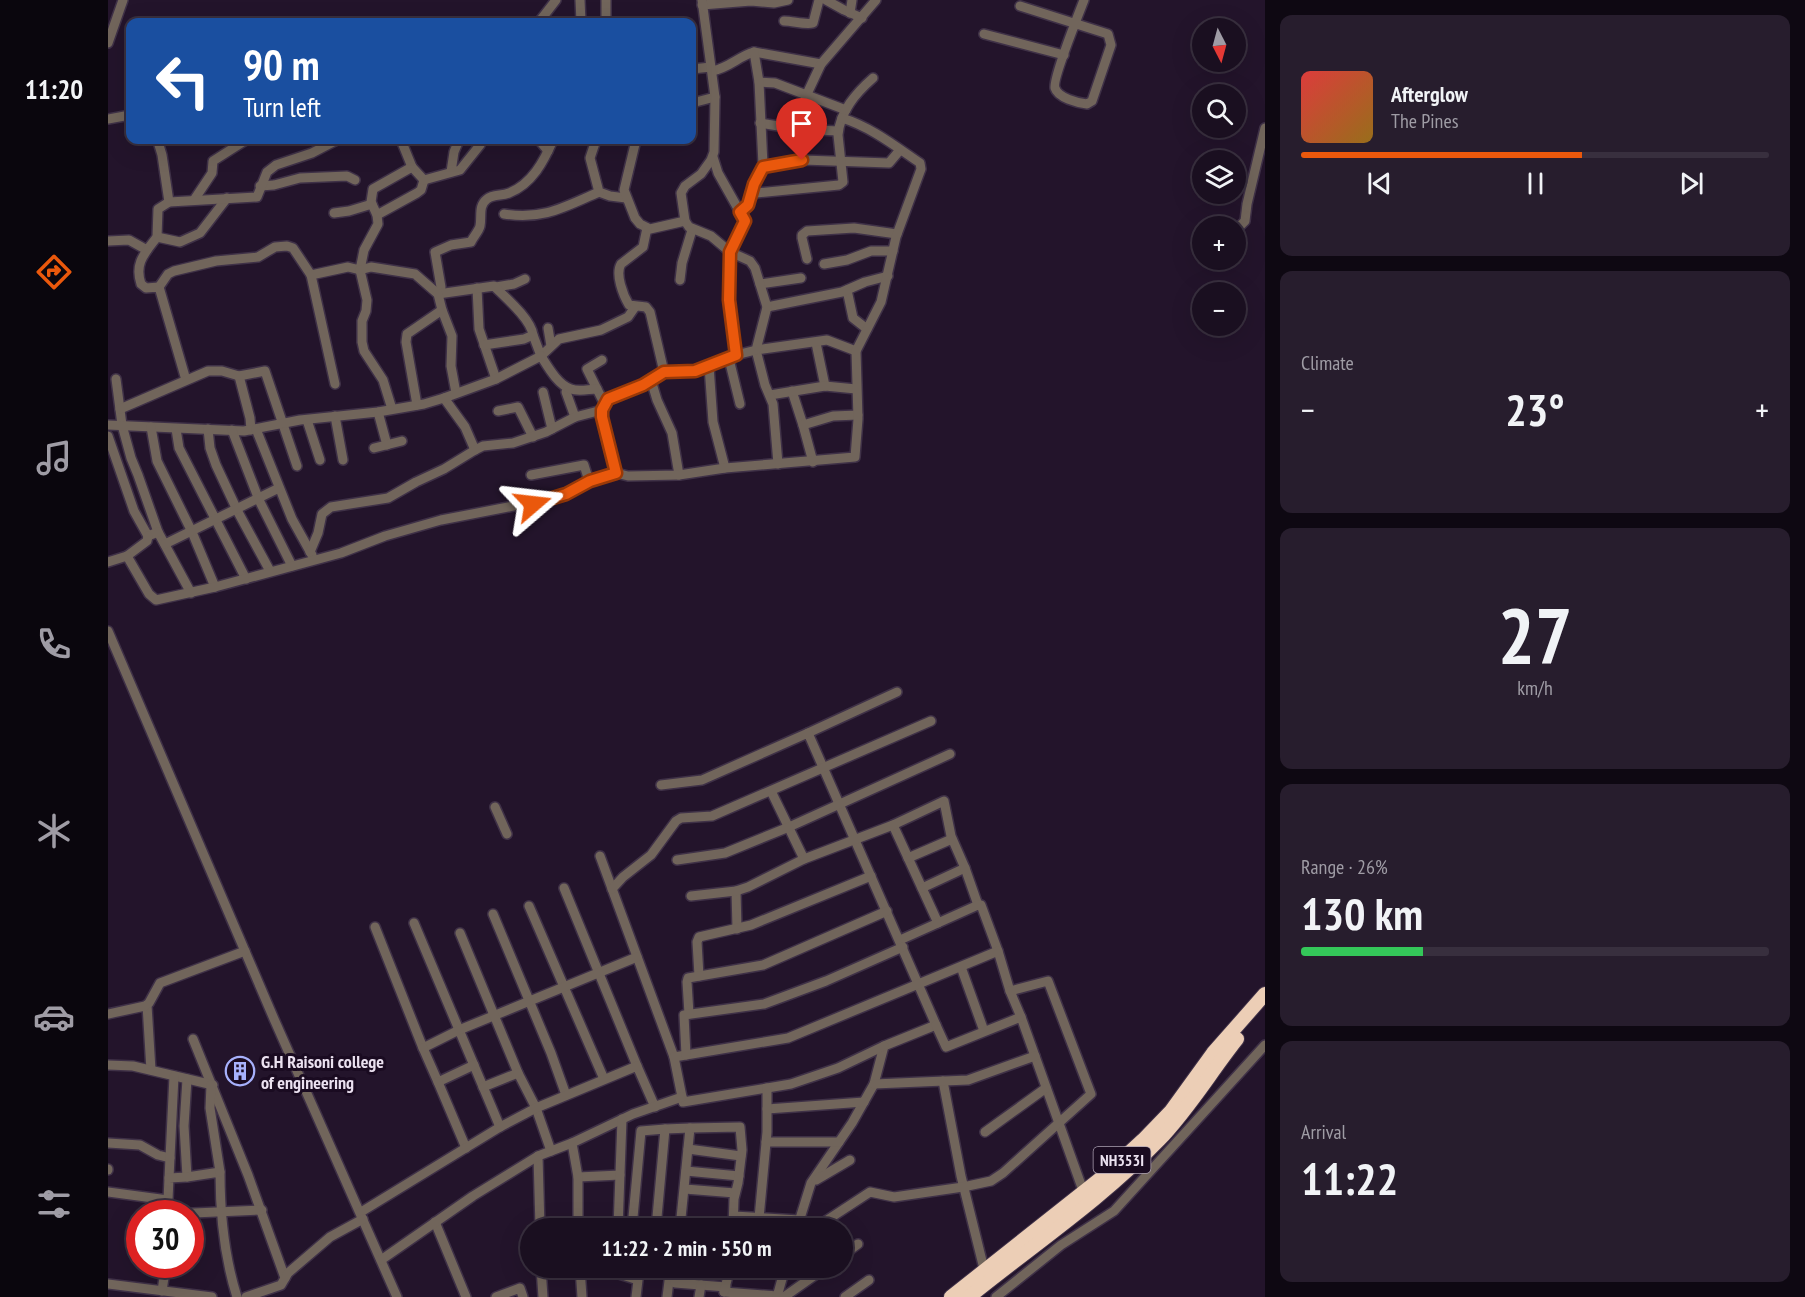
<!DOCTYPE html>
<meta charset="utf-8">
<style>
:root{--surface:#1a0f20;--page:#271d2d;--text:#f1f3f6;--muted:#9f9ca5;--line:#382f3e;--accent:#ea580c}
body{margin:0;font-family:"PT Sans Narrow",sans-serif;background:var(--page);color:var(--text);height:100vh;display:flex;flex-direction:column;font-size:22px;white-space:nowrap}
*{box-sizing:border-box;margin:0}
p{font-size:20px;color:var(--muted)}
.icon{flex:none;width:33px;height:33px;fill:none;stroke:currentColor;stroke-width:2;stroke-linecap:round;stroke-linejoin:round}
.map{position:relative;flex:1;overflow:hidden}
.sheet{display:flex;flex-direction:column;gap:15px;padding:15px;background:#0e0812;width:540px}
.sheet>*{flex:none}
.hud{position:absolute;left:18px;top:18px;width:570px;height:126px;border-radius:12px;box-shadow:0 6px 24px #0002,0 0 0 2px var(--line);background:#1a4fa0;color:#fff;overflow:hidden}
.needle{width:39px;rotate:174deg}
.tools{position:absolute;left:1084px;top:18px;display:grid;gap:12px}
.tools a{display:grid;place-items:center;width:54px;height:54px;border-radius:50%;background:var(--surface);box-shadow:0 6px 24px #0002,0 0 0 2px var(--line);font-size:30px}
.speed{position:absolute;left:18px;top:1200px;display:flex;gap:12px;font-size:30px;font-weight:700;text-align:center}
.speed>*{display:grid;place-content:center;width:78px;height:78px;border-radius:50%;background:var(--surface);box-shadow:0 6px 24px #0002,0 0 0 2px var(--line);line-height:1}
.speed .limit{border:9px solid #d22;background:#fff;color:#111}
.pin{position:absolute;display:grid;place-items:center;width:51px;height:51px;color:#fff;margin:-62px -26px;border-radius:50% 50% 50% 0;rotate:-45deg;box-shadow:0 0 6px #0007}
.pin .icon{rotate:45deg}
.me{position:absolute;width:66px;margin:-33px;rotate:73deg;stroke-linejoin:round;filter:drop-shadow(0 0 4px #0008)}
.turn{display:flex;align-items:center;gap:21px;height:126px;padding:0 18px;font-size:27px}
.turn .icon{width:78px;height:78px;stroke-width:2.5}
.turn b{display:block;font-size:42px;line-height:51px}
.big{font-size:45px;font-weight:800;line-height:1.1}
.sheet .card{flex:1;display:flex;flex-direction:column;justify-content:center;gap:9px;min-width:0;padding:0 21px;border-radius:12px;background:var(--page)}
.sheet .dial{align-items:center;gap:0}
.dial b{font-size:78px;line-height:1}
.song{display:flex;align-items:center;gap:18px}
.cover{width:72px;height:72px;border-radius:9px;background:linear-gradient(135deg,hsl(0 70% 55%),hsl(40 70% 35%))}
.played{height:6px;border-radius:3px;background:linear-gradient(90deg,var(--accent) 60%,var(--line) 60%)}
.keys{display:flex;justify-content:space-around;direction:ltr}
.heat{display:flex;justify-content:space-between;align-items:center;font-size:33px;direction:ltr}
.charge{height:9px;border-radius:4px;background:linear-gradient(90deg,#34c759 26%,var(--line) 0)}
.trip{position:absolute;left:412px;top:1218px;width:333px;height:60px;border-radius:30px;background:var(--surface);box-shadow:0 6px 24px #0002,0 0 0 2px var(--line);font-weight:800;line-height:60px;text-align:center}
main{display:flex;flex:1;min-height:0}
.tabs{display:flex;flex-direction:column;width:108px;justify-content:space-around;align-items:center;background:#0a060d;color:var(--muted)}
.tabs .icon{width:42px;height:42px}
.tabs .active{color:var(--accent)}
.tabs b{font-size:27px;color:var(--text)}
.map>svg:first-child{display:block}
</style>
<main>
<nav class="tabs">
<b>11:20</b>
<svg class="icon active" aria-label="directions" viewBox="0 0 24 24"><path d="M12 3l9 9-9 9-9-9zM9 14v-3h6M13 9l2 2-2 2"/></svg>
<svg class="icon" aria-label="music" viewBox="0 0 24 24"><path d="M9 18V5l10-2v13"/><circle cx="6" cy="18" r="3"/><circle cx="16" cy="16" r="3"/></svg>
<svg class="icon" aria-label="phone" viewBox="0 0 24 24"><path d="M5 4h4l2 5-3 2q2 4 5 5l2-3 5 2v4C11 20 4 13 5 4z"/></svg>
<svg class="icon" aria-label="climate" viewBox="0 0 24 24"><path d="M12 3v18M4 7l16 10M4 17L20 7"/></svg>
<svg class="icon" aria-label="car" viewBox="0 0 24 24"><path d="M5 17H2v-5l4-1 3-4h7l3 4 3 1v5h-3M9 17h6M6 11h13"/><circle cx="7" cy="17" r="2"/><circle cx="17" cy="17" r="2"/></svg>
<svg class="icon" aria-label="filters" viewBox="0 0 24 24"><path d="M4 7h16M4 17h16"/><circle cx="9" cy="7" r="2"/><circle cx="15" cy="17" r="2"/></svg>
</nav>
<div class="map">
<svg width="1157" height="1297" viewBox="0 0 1157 1297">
<rect width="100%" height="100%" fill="#23142b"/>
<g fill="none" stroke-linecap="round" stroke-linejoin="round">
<!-- minor casing -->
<g stroke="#3f3147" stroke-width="12">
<g id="minor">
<polyline points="472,0 473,22"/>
<polyline points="718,0 736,10 754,18"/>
<polyline points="594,5 643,1 666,3 680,0"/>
<path d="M912 6 1000 34 1003 45 984 101 979 104C970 103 950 98 947 88 944 80 971 13 976 0"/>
<polyline points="742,13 744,0"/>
<path d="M676 21C685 21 697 25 705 23L711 0"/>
<polyline points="431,22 448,0"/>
<polyline points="498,22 498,0"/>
<polyline points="876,34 956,55"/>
<polyline points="0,43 15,0"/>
<polyline points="584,69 603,67"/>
<path d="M604 71C621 68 631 56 646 52L713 64"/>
<polyline points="651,82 667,83 738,110"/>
<polyline points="584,103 607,97"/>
<polyline points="0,119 22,115"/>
<polyline points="652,123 689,129 730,131"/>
<polyline points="689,129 698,96 713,64 768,0"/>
<polyline points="52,140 51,145 54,155 61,202"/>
<polyline points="293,140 304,167"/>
<polyline points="431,140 440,151"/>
<polyline points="488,140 482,158 491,192 502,196 518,198"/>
<polyline points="528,140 516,190 527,218 532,224 542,229 577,221"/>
<polyline points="605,157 610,173 637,221 622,252 621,300 628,355"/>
<polyline points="655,167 695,160 781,163 792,150"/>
<polyline points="343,172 346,152 351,140"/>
<polyline points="152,186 166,185 192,178 239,176 247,180"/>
<polyline points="644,195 646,184 655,165 651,82 646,52"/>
<polyline points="86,200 104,173 105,161 138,140"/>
<path d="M632 212C642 206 640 197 648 193L731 185 735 182 730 135C732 111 748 93 765 78"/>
<polyline points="226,213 241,211 264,204"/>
<path d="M396 214C436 220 456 207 491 192"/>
<polyline points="269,215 309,193 313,190 316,180"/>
<path d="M539 228 535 247 513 264C507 274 515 295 521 305L538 307 542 312 556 372"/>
<polyline points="1128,230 1137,221 1139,204 1157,128"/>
<polyline points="49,237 72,242 92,233 119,198"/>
<polyline points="0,241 21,240 39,250"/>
<polyline points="1092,241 1095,241"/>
<polyline points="699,259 694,238 694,235 699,231 746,228 789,234"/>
<polyline points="716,264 739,260 763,251 785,251"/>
<polyline points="572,280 574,263 584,230"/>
<polyline points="652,284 693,278"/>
<polyline points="51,287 60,274 66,271 108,261 150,257 167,247 179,246 185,248 203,275"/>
<polyline points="388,287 406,284 417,279"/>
<polyline points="369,288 371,329 388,379"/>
<polyline points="739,290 745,318 759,329"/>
<path d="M330 294 333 287 327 252 343 245 363 242C365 237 371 231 372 226 374 216 370 206 379 199 385 194 394 196 401 193 424 184 436 161 445 140"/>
<path d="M330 294 386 286C397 297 423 319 425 335L416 339 376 345"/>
<polyline points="659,307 734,292 757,282 780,276"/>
<polyline points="440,328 443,346"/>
<polyline points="425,335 433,356 451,339 493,330 520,317 527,307"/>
<polyline points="708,343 717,386"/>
<polyline points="621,359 632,404"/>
<polyline points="494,360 479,369 496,403"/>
<polyline points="601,366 605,422 617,468"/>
<polyline points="131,376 142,418 143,430"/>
<polyline points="8,379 14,425 23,458 30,475 50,532 83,593"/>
<path d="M78 380 51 287 38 288 33 284C26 263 37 253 49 237L50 209 61 202 149 197 159 172 168 165 204 153 229 140"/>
<polyline points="543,380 549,400 564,433 571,475"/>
<polyline points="227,384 203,275 240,267 252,270 256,250 270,224 269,215 263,202 265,189 304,167 316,180 352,170 372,145 373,140"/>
<polyline points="684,391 695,425"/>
<polyline points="435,392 444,429"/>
<polyline points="458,392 467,417"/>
<polyline points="662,395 717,386 748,389"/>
<polyline points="336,398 357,427 367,450"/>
<polyline points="309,405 298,342 299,334 334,310"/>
<polyline points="12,409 100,371 114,371 131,376 157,371 189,466"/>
<polyline points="284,409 275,380 256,351 254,342 254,321 258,311 259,300 252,270 263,267 307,274 330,294 334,310 344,336 343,366 348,393"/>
<polyline points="390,411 410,407 425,437"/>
<polyline points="270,412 279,445"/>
<polyline points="227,416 235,460"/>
<polyline points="199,420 212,460"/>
<path d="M0 425 136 431 192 420 270 412 316 404 336 398 388 379 433 356C440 367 450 385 463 389 471 392 481 389 489 389"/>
<polyline points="43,427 49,461 84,532 107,587"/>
<polyline points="68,429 71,448 138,579"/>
<polyline points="100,429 102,448 108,465 130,512 162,571"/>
<polyline points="148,429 184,519 204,555"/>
<polyline points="124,430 151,500 184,566"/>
<polyline points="0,436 26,511 40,536 50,532"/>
<polyline points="266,448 294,441"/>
<polyline points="705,462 695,425 725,416 750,415"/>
<polyline points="670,464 665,404 657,385 648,350 719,340 748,351"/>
<path d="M508 473C503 457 488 411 500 399L535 385 556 372 587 371 628 355 648 350 659 307 647 268 642 261 622 252 603 236 581 227 577 221 573 193 577 186 593 174 603 160 606 152 607 97 594 0"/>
<polyline points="423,475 476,465 481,481"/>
<polyline points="57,544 171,488"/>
<polyline points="202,552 210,533 214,514 223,507 280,498 308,482 336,469 367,450 375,446 405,443 438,432 467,417 494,410"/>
<polyline points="19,556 39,541 40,536"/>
<path d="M0 562 19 556 41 594 48 600 107 587 233 553 277 536 333 520 442 499 458 494 481 481 508 473 520 476 571 475 617 468 747 457 750 419 748 351 773 302 788 237 813 169 812 163C787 146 763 127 734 118"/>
<polyline points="0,631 166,1019 289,1297"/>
<polyline points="700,733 789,692"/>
<polyline points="553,785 594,780 700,733 828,1025 776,1046 766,1084 744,1123 703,1183 689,1228"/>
<polyline points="663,791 696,859"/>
<polyline points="387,807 399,834"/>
<polyline points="785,825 830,923"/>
<polyline points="492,856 566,1057"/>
<polyline points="800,858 844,839"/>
<polyline points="569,860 617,853 681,827 842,754"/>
<polyline points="456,888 529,1066"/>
<polyline points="814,888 857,868"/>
<polyline points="504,889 515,877 543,855 568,821 573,818 604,816 823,721"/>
<polyline points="628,891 629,929"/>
<polyline points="583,896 628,891 640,887 696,859 785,825 836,801 843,836 857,868 870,905"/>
<polyline points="421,906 496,1079"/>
<polyline points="385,914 443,1053 458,1095"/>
<polyline points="306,923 392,1127"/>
<polyline points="267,927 315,1048 351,1030 529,957"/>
<polyline points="352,933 410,1073 428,1108 443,1151"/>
<polyline points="792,940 870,905 873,905 890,951"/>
<polyline points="853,967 876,1031"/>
<polyline points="591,976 589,942 591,937 643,925 763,876"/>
<polyline points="39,1005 43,1070"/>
<polyline points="0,1014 37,1006 41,1003 52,983 137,951"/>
<polyline points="581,1014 579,982 580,978 655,965 779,911"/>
<polyline points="828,1025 838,1047 913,1017 977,1196"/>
<polyline points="85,1039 140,1175 177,1278"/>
<polyline points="776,1046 730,1068 683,1084 575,1102 566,1057 680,1038 890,951 902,991"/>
<polyline points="315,1048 330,1082 366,1065"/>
<polyline points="578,1055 576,1015 656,1004 718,981 795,947"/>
<polyline points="0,1065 25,1066 105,1085"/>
<path d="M79 1079 76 1126 79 1177 112 1172C112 1214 116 1256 129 1297"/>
<polyline points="835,1081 853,1176 877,1273"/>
<polyline points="330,1082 358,1148"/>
<polyline points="766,1084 860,1080 927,1056"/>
<polyline points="103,1085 102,1108 112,1172"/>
<polyline points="375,1087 410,1073"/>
<polyline points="659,1109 756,1102"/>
<polyline points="557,1129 582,1128"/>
<polyline points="877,1132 938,1088"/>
<polyline points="658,1142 731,1142"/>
<polyline points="0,1143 32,1145 50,1155 62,1158"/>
<polyline points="580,1149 633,1156"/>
<polyline points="0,1169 0,1170"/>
<polyline points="578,1171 631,1176"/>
<polyline points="470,1177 512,1175"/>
<polyline points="61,1178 66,1076"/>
<polyline points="708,1180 742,1160"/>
<polyline points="577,1189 627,1193"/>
<polyline points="0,1192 60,1200 61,1178 79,1177"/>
<polyline points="253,1212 392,1127 428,1108 529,1066 547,1107"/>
<polyline points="63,1214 154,1210"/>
<polyline points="626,1216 691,1220"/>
<polyline points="651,1218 659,1132 659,1088"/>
<polyline points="327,1222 358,1297"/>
<polyline points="573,1224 625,1228"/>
<polyline points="432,1228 430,1156 464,1143"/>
<polyline points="470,1228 470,1177 464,1143 525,1114 574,1097"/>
<polyline points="510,1228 514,1119"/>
<polyline points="524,1228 533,1131 557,1129 548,1228"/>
<polyline points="572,1228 582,1128 632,1127 634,1150 630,1183 626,1199 625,1228"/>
<polyline points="707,1228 762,1192 786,1197 855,1187 883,1181 895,1173 983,1094 940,981 902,991 913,1017"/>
<polyline points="735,1255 750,1244"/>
<polyline points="273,1260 365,1196 430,1156"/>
<polyline points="433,1268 435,1297"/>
<polyline points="472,1268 474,1297"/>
<polyline points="509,1268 511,1274 530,1280 528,1297"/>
<polyline points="520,1268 520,1270 562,1273 559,1297"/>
<polyline points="568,1268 567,1283 618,1287"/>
<polyline points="0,1284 104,1297"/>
<polyline points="54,1291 58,1264"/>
<polyline points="616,1292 669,1296"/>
<polyline points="616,1292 622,1268"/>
<polyline points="138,1297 173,1285 180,1273 222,1237 255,1219"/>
<polyline points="388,1297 412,1288 415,1297"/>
<polyline points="591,1297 593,1285"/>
<polyline points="669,1297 677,1268"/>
<polyline points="676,1297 717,1268"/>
<polyline points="737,1297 761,1280"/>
<polyline points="888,1297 953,1245 1006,1211 1157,1045"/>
</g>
</g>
<!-- highway casing -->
<g stroke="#3f3147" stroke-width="16">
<g id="highway">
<polyline points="843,1297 997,1175 1035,1140 1063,1111 1105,1053 1157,994"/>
<path d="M861 1297C924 1246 994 1199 1051 1140 1081 1109 1102 1073 1129 1039"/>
</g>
</g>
<!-- minor -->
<use href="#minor" stroke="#71655b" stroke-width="9"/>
<!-- highway -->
<use href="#highway" stroke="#ecceb6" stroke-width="14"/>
</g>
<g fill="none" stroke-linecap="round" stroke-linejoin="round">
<!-- route casing -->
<g stroke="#983908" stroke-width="15">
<polyline id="route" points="425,504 458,494 482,481 508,473 494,417 494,410 500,399 535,385 556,372 587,371 628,355 621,300 622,252 637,221 632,212 640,205 646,184 655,167 694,160"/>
</g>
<!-- route -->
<use href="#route" stroke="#ea580c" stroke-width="10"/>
</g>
<!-- icons -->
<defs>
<g id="building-ring" transform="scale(1.5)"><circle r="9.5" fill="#1a0b21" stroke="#a7b1fc" stroke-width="1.5"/><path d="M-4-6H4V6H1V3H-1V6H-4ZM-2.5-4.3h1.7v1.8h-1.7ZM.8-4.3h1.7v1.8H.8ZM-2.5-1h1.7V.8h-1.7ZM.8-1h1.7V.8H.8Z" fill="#a7b1fc"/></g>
</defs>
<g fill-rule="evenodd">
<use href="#building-ring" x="132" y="1071"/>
</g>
<g text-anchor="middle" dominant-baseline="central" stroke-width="6" stroke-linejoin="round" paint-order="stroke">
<!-- shield labels -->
<rect fill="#1a0b21" stroke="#aca1b2" stroke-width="1.5" x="985.5" y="1147" width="57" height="26" rx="4.5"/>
<g font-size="16" font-weight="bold" fill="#ebe1f0">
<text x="1014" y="1160">NH353I</text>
</g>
<!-- poi labels -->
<g font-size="18" font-weight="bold" fill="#ebe1f0" stroke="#1a0b21" text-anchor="start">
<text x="153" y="1061">G.H Raisoni college<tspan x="153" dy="21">of engineering</tspan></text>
</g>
</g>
</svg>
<div class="tools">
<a><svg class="needle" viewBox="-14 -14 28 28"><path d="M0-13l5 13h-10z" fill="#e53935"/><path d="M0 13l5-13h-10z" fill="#9f9ca5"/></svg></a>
<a><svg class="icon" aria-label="search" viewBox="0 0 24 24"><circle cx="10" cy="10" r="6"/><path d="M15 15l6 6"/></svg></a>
<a><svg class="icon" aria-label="layers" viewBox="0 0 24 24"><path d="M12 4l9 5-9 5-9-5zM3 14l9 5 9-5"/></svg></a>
<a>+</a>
<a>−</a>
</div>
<div class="speed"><div class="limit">30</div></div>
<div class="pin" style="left:694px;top:160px;background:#d93025"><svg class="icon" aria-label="arrive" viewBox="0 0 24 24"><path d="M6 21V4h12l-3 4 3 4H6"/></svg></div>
<svg class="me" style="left:425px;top:504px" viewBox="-20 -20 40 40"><path d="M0-17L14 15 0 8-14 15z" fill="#ea580c" stroke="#fff" stroke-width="4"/></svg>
<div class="trip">11:22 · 2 min · 550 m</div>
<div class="hud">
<div class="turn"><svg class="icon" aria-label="left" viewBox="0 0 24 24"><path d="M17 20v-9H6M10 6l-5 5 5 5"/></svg><div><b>90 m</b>Turn left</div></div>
</div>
</div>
<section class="sheet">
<div class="card">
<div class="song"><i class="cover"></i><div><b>Afterglow</b><p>The Pines</p></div></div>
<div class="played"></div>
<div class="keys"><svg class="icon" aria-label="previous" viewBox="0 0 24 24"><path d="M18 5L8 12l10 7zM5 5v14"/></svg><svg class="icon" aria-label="pause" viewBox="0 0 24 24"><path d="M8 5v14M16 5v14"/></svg><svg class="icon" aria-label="next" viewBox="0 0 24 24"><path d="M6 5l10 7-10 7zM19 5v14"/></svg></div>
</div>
<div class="card"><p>Climate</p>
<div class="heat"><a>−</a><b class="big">23°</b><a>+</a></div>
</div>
<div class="card dial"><b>27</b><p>km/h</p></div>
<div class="card"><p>Range · 26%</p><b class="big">130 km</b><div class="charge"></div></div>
<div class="card"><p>Arrival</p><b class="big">11:22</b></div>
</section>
</main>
